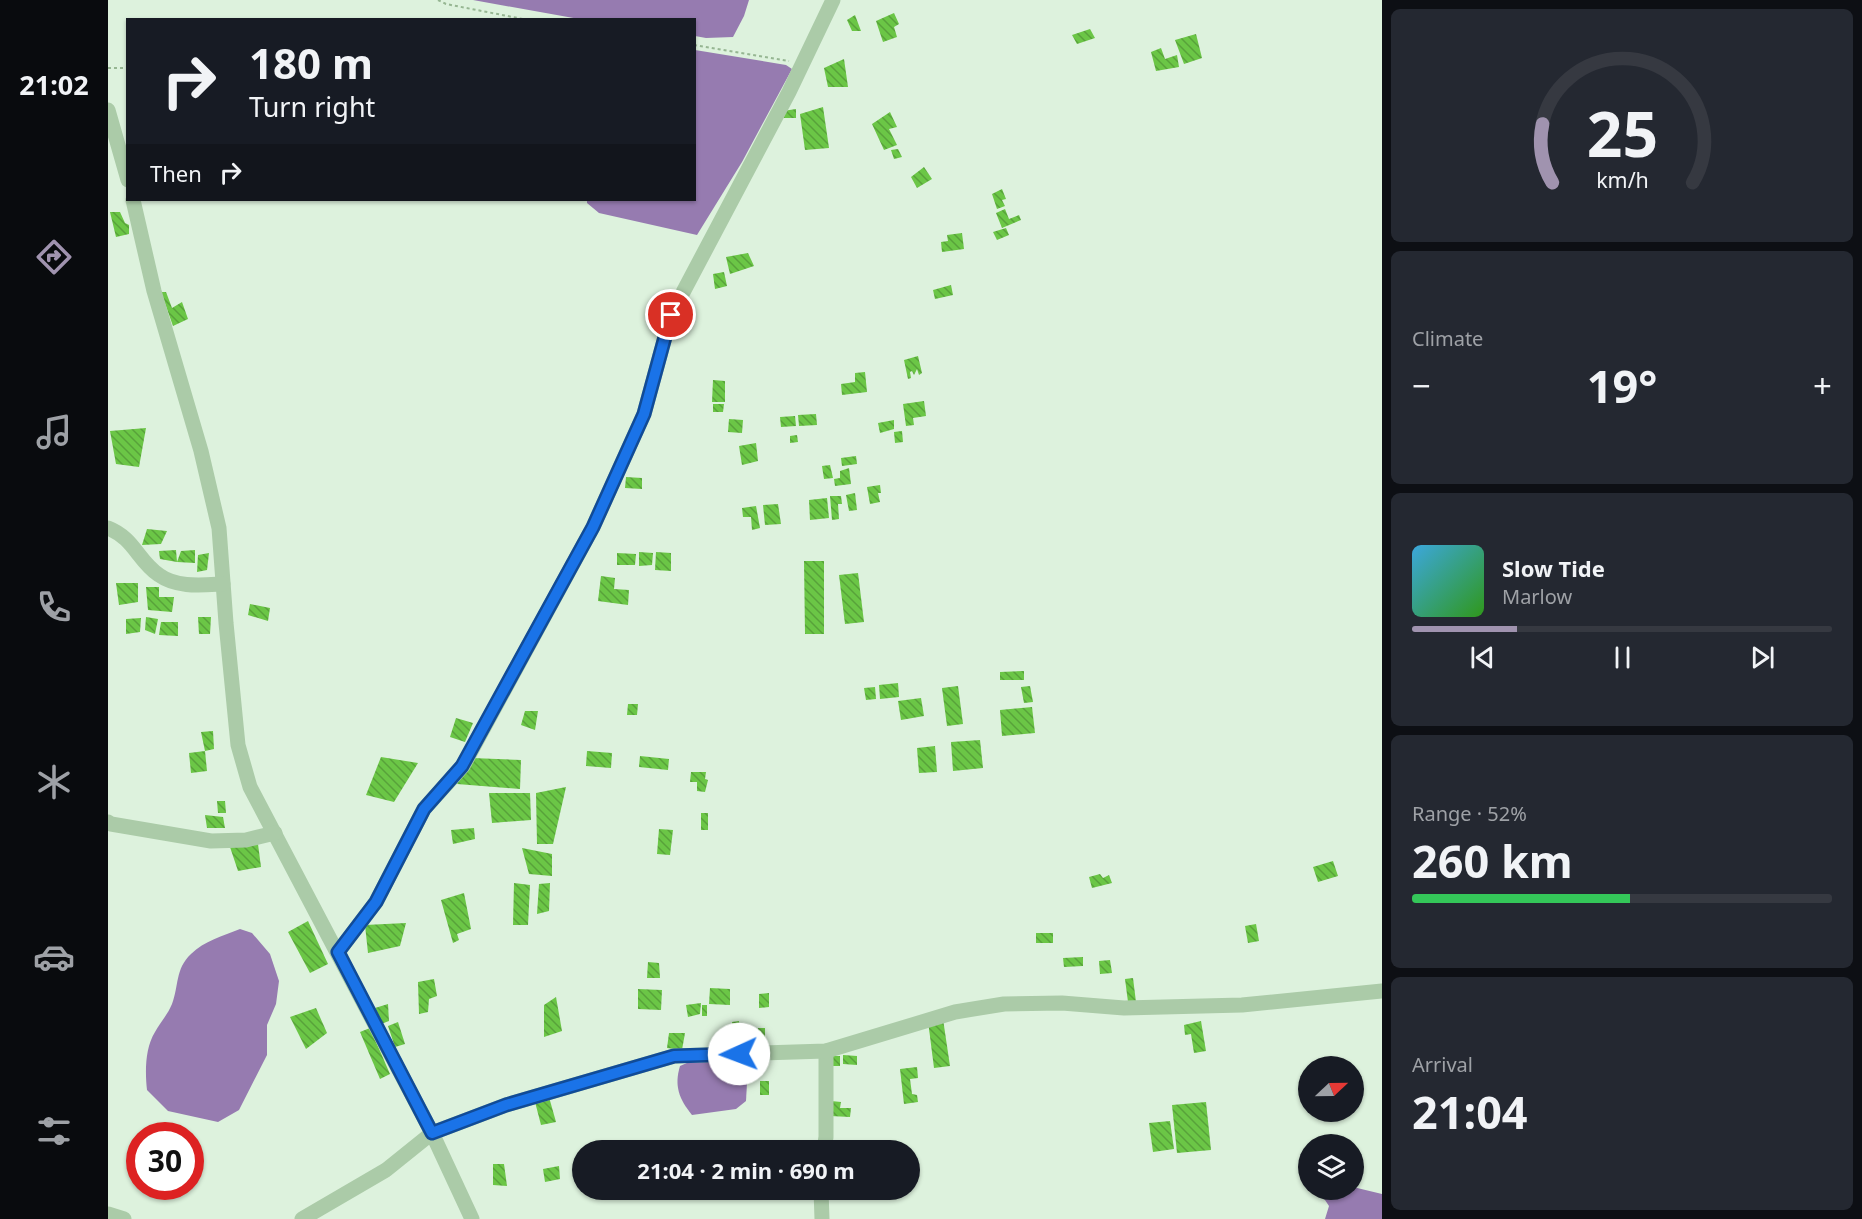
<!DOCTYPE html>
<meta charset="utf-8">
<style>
:root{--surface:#171b24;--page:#242831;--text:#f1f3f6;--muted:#9ea1a6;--line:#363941;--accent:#a093af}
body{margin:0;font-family:"Noto Sans",sans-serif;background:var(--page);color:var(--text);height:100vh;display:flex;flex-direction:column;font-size:22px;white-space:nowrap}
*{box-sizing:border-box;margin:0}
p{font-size:20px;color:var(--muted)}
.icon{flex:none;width:33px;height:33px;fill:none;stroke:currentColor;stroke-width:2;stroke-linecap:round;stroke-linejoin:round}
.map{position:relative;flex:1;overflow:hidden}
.panel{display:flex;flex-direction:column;gap:9px;padding:9px;background:#0d0f14;width:480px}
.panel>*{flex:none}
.top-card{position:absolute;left:18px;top:18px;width:570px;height:183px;border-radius:0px;box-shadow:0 2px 4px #0004;background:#171b24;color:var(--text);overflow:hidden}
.needle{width:39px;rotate:68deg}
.tools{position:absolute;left:1190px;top:1056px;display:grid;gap:12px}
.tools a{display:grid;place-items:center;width:66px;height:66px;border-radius:50%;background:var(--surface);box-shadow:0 2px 4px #0004;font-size:30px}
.speed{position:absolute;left:18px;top:1122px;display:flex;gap:12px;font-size:30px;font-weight:700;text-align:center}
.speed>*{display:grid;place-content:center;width:78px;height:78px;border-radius:50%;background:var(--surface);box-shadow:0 2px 4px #0004;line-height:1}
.speed .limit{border:9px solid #d22;background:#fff;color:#111}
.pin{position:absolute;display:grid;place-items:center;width:51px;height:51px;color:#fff;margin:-26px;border:3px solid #fff;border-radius:50%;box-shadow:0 2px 6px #0007}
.me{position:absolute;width:66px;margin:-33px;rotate:268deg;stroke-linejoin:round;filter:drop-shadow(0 0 4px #0008)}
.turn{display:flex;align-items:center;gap:21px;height:126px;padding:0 24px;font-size:27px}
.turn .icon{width:78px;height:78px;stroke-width:2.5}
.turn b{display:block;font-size:42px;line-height:51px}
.then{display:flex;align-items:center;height:57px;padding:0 24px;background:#0003;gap:12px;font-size:22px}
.big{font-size:45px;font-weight:700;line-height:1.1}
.panel .card{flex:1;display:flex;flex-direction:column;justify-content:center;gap:9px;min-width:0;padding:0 21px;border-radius:9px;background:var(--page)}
.panel .dial{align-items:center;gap:0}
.dial svg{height:156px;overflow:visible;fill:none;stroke:var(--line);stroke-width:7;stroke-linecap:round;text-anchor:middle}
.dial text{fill:var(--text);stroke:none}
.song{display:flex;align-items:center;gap:18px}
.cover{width:72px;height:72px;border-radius:9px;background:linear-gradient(135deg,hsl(200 70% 55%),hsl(110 70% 35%))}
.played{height:6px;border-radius:3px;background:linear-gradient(90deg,var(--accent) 25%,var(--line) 25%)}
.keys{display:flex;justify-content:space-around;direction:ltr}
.heat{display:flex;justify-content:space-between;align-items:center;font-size:33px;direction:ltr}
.charge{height:9px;border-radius:4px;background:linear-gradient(90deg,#34c759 52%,var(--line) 0)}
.trip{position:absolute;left:464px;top:1140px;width:348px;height:60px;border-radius:30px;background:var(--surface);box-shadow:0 2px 4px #0004;font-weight:700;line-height:60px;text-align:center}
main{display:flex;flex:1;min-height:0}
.dock{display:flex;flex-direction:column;width:108px;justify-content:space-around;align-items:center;background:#090b0e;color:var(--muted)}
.dock .icon{width:42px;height:42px}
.dock .on{color:var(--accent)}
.dock b{font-size:27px;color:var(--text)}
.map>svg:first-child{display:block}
</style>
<main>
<nav class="dock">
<b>21:02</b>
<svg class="icon on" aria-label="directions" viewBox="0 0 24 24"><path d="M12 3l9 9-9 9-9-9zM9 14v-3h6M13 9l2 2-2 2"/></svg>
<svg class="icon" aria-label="music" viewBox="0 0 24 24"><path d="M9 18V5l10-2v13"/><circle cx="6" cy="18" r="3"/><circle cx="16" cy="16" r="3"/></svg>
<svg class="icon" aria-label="phone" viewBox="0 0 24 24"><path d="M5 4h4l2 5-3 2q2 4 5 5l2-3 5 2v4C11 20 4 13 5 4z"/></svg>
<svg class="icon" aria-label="climate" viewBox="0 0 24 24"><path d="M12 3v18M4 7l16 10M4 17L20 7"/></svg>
<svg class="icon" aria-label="car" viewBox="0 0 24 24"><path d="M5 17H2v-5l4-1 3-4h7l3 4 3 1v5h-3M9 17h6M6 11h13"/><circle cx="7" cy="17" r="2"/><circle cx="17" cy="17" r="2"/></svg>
<svg class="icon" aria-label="filters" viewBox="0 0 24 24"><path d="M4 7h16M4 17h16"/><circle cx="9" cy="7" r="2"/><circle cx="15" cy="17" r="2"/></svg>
</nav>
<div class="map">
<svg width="1274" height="1219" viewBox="0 0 1274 1219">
<defs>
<pattern id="building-back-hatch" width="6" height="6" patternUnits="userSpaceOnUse" patternTransform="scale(1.5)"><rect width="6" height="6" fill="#6bc646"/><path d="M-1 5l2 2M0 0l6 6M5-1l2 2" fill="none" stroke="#58a23a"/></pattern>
</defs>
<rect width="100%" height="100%" fill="#ddf2dd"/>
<!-- water -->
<g fill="#967bb0">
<polygon points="365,0 641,0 636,16 625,37 598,38 587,36 586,20 471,19"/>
<polygon points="587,50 678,65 684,69 634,162 589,235 491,213 479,203 479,200 586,200"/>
<path d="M132 929 144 933 162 954 171 981 168 1004 159 1025V1055L131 1110 110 1122 60 1111 39 1090C37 1072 37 1048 47 1032 52 1023 60 1014 64 1004 71 986 67 969 83 954 96 941 115 936 132 929Z"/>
<path d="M635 1061 640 1065 638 1101 628 1109 584 1115C571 1099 566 1086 572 1066L581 1062Z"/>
<polygon points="1245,1187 1274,1194 1274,1219 1217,1219 1221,1206 1215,1197 1203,1191 1206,1190 1245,1190"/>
</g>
<!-- building -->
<g fill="url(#building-back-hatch)">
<polygon points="786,13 791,24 786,27 789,37 775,42 768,21"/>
<polygon points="747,15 753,31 744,31 739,20"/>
<polygon points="982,29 987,38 969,44 964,35"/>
<polygon points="1088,34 1094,58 1076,64 1067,40"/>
<polygon points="1053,48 1057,59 1069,55 1071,67 1048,71 1043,52"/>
<polygon points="736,59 740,87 720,87 716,68"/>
<polygon points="715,107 721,148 697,150 692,114"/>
<polygon points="688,109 688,118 676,118 675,111"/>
<polygon points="782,112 789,127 781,129 789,145 776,150 764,124"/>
<polygon points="790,149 794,157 786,159 783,150"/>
<polygon points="816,167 824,179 809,188 803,177"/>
<polygon points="894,189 898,199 894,200 897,206 889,209 884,194"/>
<polygon points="897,209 901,219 911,215 913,220 894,228 888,213"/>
<polygon points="2,212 12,212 17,223 21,225 21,234 8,237"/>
<polygon points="898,228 901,235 889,240 885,232"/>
<polygon points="854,233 856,249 834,252 833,242 840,241 839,235"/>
<polygon points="640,253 646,266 622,274 618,257"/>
<polygon points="616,272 619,286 607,289 605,274"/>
<polygon points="843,285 845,295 827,299 825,290"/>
<polygon points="53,292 58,292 64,308 74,302 80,319 65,326"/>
<polygon points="810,356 814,373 811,375 809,369 806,375 804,371 802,372 803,378 800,379 796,360"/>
<polygon points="757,372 759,392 734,395 733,384 747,382 747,373"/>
<polygon points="605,380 617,381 617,402 604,402"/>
<polygon points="816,401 818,416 805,418 806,425 798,426 795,404"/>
<polygon points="605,404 616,404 615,412 605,412"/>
<polygon points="708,414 709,425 691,426 690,415"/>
<polygon points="687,416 688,426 673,427 672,417"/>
<polygon points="621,419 635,420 634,433 620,432"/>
<polygon points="786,420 786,429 772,433 770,423"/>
<polygon points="38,428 31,467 8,464 2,431"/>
<polygon points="794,431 795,442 787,443 786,432"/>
<polygon points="689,435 690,442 682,443 682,436"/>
<polygon points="648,443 650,461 634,465 631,446"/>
<polygon points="748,456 749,464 734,466 733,458"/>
<polygon points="722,465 725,478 716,479 714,466"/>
<polygon points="741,468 743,484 727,486 726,479 732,478 732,471"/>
<polygon points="518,477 534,478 534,489 517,488"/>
<polygon points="772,485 773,493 770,493 772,502 762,504 759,487"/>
<polygon points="747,493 749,510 741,511 738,495"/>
<polygon points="722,496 733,496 734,504 730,504 731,519 724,520"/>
<polygon points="719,498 721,518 702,520 701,500"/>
<polygon points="670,504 673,524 657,525 655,505"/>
<polygon points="648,506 652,528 644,530 643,517 635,517 634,508"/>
<polygon points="39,529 59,531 53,544 34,545"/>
<polygon points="68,550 69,562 73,551 87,550 87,563 69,562 52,559 51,551"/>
<polygon points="531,552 545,553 544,565 531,566"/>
<polygon points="548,552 563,553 563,571 547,570"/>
<polygon points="101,553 99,570 89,572 90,555"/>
<polygon points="509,553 528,554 527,565 509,565"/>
<polygon points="696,561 716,561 716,634 697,634"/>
<polygon points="750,573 756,622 737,624 731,575"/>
<polygon points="493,576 507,578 506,589 521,590 520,605 490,601"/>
<polygon points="8,583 30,583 30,602 11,605"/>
<polygon points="38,587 51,587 51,597 66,597 64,612 40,610"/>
<polygon points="142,604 162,608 160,621 140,615"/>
<polygon points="38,617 50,619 47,634 37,630"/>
<polygon points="90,617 103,617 102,634 91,634"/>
<polygon points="33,618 32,632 18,634 18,619"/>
<polygon points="53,622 70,622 70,636 51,635"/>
<polygon points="916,671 916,680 892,680 892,672"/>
<polygon points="790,683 791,697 772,699 771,685"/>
<polygon points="850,686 855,724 839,726 834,688"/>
<polygon points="922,686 925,702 916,703 913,687"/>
<polygon points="767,687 768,699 758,700 756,688"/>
<polygon points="813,698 816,716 793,720 790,701"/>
<polygon points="520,704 530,704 529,715 519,715"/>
<polygon points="924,707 927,733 894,736 892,710"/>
<polygon points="417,711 430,711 427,730 413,725"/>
<polygon points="348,718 365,723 357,742 342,737"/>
<polygon points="105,731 106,749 97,751 99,771 83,773 81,753 97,751 93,732"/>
<polygon points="872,740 875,768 845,771 843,742"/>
<polygon points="827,746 829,772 811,773 809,748"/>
<polygon points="479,751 504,753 503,768 478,766"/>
<polygon points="532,756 561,759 560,770 531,767"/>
<polygon points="273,757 310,763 286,802 258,795"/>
<polygon points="364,758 413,760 412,789 349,784"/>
<polygon points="583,772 598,772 597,779 600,780 597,792 589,791 589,782 582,782"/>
<polygon points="458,787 445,844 429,844 428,793"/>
<polygon points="381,793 422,793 423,820 384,823"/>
<polygon points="109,801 117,801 118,813 110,813"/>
<rect x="593" y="813" width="7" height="17"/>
<polygon points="97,815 115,817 117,828 99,828"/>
<polygon points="366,828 367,839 345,844 343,830"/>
<polygon points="551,829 565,830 562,855 549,854"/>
<polygon points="150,844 153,867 130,871 122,847"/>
<polygon points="414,848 444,854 444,876 421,874"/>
<polygon points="1225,861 1230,876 1210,882 1205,867"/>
<polygon points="992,874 995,878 1001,875 1004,883 984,888 981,877"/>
<polygon points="406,883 422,885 420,925 405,925"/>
<polygon points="442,883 441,911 429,914 431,884"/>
<polygon points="356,893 363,929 349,934 351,940 345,943 333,900"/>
<polygon points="200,921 220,964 202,973 180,932"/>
<polygon points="298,923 292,946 260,953 257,925"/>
<polygon points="1148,924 1151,941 1140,943 1137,926"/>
<rect x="928" y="933" width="17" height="10"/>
<polygon points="975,957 975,966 956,967 955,958"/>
<polygon points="1002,960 1004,973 992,974 991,961"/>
<polygon points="540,962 551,963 552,978 539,978"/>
<polygon points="1025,978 1028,1002 1020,1002 1017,979"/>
<polygon points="326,979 329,996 321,999 320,1012 311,1014 310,982"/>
<polygon points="602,988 622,989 622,1005 601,1004"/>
<polygon points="530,989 554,990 553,1010 530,1009"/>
<polygon points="661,993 661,1007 651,1008 651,994"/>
<polygon points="448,997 454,1031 436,1037 436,1005"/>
<polygon points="593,1003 592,1014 580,1017 578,1005"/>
<polygon points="280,1004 281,1021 273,1024 267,1008"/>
<rect x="594" y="1005" width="5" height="11"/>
<polygon points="208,1008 219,1033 198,1049 182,1017"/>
<polygon points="835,1019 842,1066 826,1068 820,1021"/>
<polygon points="631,1021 632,1035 625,1035 624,1022"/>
<polygon points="1093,1021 1098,1051 1086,1053 1083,1034 1077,1035 1076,1025"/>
<polygon points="290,1022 297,1044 287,1047 280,1026"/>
<polygon points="262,1028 282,1074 272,1079 252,1032"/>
<rect x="650" y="1028" width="7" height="10"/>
<polygon points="561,1033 577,1033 574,1050 559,1048"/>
<polygon points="735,1055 749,1056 749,1065 735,1064"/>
<rect x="721" y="1056" width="11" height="10"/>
<polygon points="809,1067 810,1078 802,1079 804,1094 809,1095 810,1102 796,1104 792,1069"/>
<rect x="652" y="1081" width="9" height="14"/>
<polygon points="441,1097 448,1122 433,1125 426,1098"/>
<polygon points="723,1101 733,1102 732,1108 743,1108 742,1117 722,1116"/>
<polygon points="1098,1102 1103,1150 1069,1153 1064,1105"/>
<polygon points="1062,1121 1066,1149 1045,1152 1041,1123"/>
<polygon points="385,1164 396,1164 399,1186 385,1185"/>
<polygon points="451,1166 452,1179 437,1182 435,1169"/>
</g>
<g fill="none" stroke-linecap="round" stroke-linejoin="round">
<!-- path -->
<g stroke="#96b692" stroke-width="2" stroke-dasharray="3 3" stroke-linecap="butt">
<polyline points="330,0 338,4 420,20"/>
<polyline points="586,45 681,61"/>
<polyline points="0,68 20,68"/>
</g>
<!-- minor -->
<g stroke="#abcba8" stroke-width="15">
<polyline points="0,110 20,180"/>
<polyline points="25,200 46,291 93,451 111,528 118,623 130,745 142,787 324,1133 364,1219"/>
<path d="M0 528C26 538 30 561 51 575 69 588 94 585 115 584"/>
<polyline points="0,822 3,824 103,841 138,840 167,833"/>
<polyline points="230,952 268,902 316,809 355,766 485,527 536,414 563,315 681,92 725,0"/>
<polyline points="716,1150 718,1137 718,1051"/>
<polyline points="713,1190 714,1219"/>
<polyline points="0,1214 16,1219"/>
<polyline points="194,1219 278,1170 324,1133 398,1105 566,1056 718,1051 847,1012 896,1004 954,1003 1016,1008 1134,1005 1274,991"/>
</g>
</g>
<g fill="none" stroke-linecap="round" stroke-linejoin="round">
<!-- route casing -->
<g stroke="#114b97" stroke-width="15">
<polyline id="route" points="563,315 536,414 485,527 354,766 316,809 268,902 230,952 324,1133 398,1105 566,1056 631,1054"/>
</g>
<!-- route -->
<use href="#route" stroke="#1a73e8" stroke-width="10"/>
</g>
</svg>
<div class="tools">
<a><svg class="needle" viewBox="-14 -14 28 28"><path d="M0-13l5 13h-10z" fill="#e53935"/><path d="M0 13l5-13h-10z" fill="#9ea1a6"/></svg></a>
<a><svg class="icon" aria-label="layers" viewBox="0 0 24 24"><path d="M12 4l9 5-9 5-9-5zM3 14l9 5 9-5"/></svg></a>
</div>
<div class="speed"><div class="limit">30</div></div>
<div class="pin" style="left:563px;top:315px;background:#d93025"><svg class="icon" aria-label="arrive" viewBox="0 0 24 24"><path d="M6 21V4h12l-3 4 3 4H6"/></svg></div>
<svg class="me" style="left:631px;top:1054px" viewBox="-20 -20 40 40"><circle r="19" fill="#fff"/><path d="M0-13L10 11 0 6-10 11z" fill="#1a73e8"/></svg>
<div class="trip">21:04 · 2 min · 690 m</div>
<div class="top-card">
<div class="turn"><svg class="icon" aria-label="right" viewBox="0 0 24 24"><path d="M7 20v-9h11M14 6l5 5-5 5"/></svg><div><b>180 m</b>Turn right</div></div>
<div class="then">Then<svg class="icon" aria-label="right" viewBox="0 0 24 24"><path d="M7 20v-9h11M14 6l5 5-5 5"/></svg></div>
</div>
</div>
<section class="panel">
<div class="card dial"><svg viewBox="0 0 100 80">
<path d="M14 69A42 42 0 1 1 86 69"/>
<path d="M14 69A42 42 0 0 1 9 39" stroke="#a093af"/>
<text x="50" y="56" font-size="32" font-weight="700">25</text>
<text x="50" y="72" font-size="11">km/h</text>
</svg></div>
<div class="card"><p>Climate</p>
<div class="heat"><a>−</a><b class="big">19°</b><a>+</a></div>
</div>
<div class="card">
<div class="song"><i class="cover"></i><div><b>Slow Tide</b><p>Marlow</p></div></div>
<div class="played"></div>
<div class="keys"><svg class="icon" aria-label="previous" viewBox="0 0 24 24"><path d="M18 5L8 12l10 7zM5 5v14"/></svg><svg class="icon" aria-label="pause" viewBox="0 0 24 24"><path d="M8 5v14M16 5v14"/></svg><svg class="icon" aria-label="next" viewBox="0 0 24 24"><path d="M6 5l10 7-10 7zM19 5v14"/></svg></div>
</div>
<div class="card"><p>Range · 52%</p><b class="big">260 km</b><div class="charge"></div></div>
<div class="card"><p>Arrival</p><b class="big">21:04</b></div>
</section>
</main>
